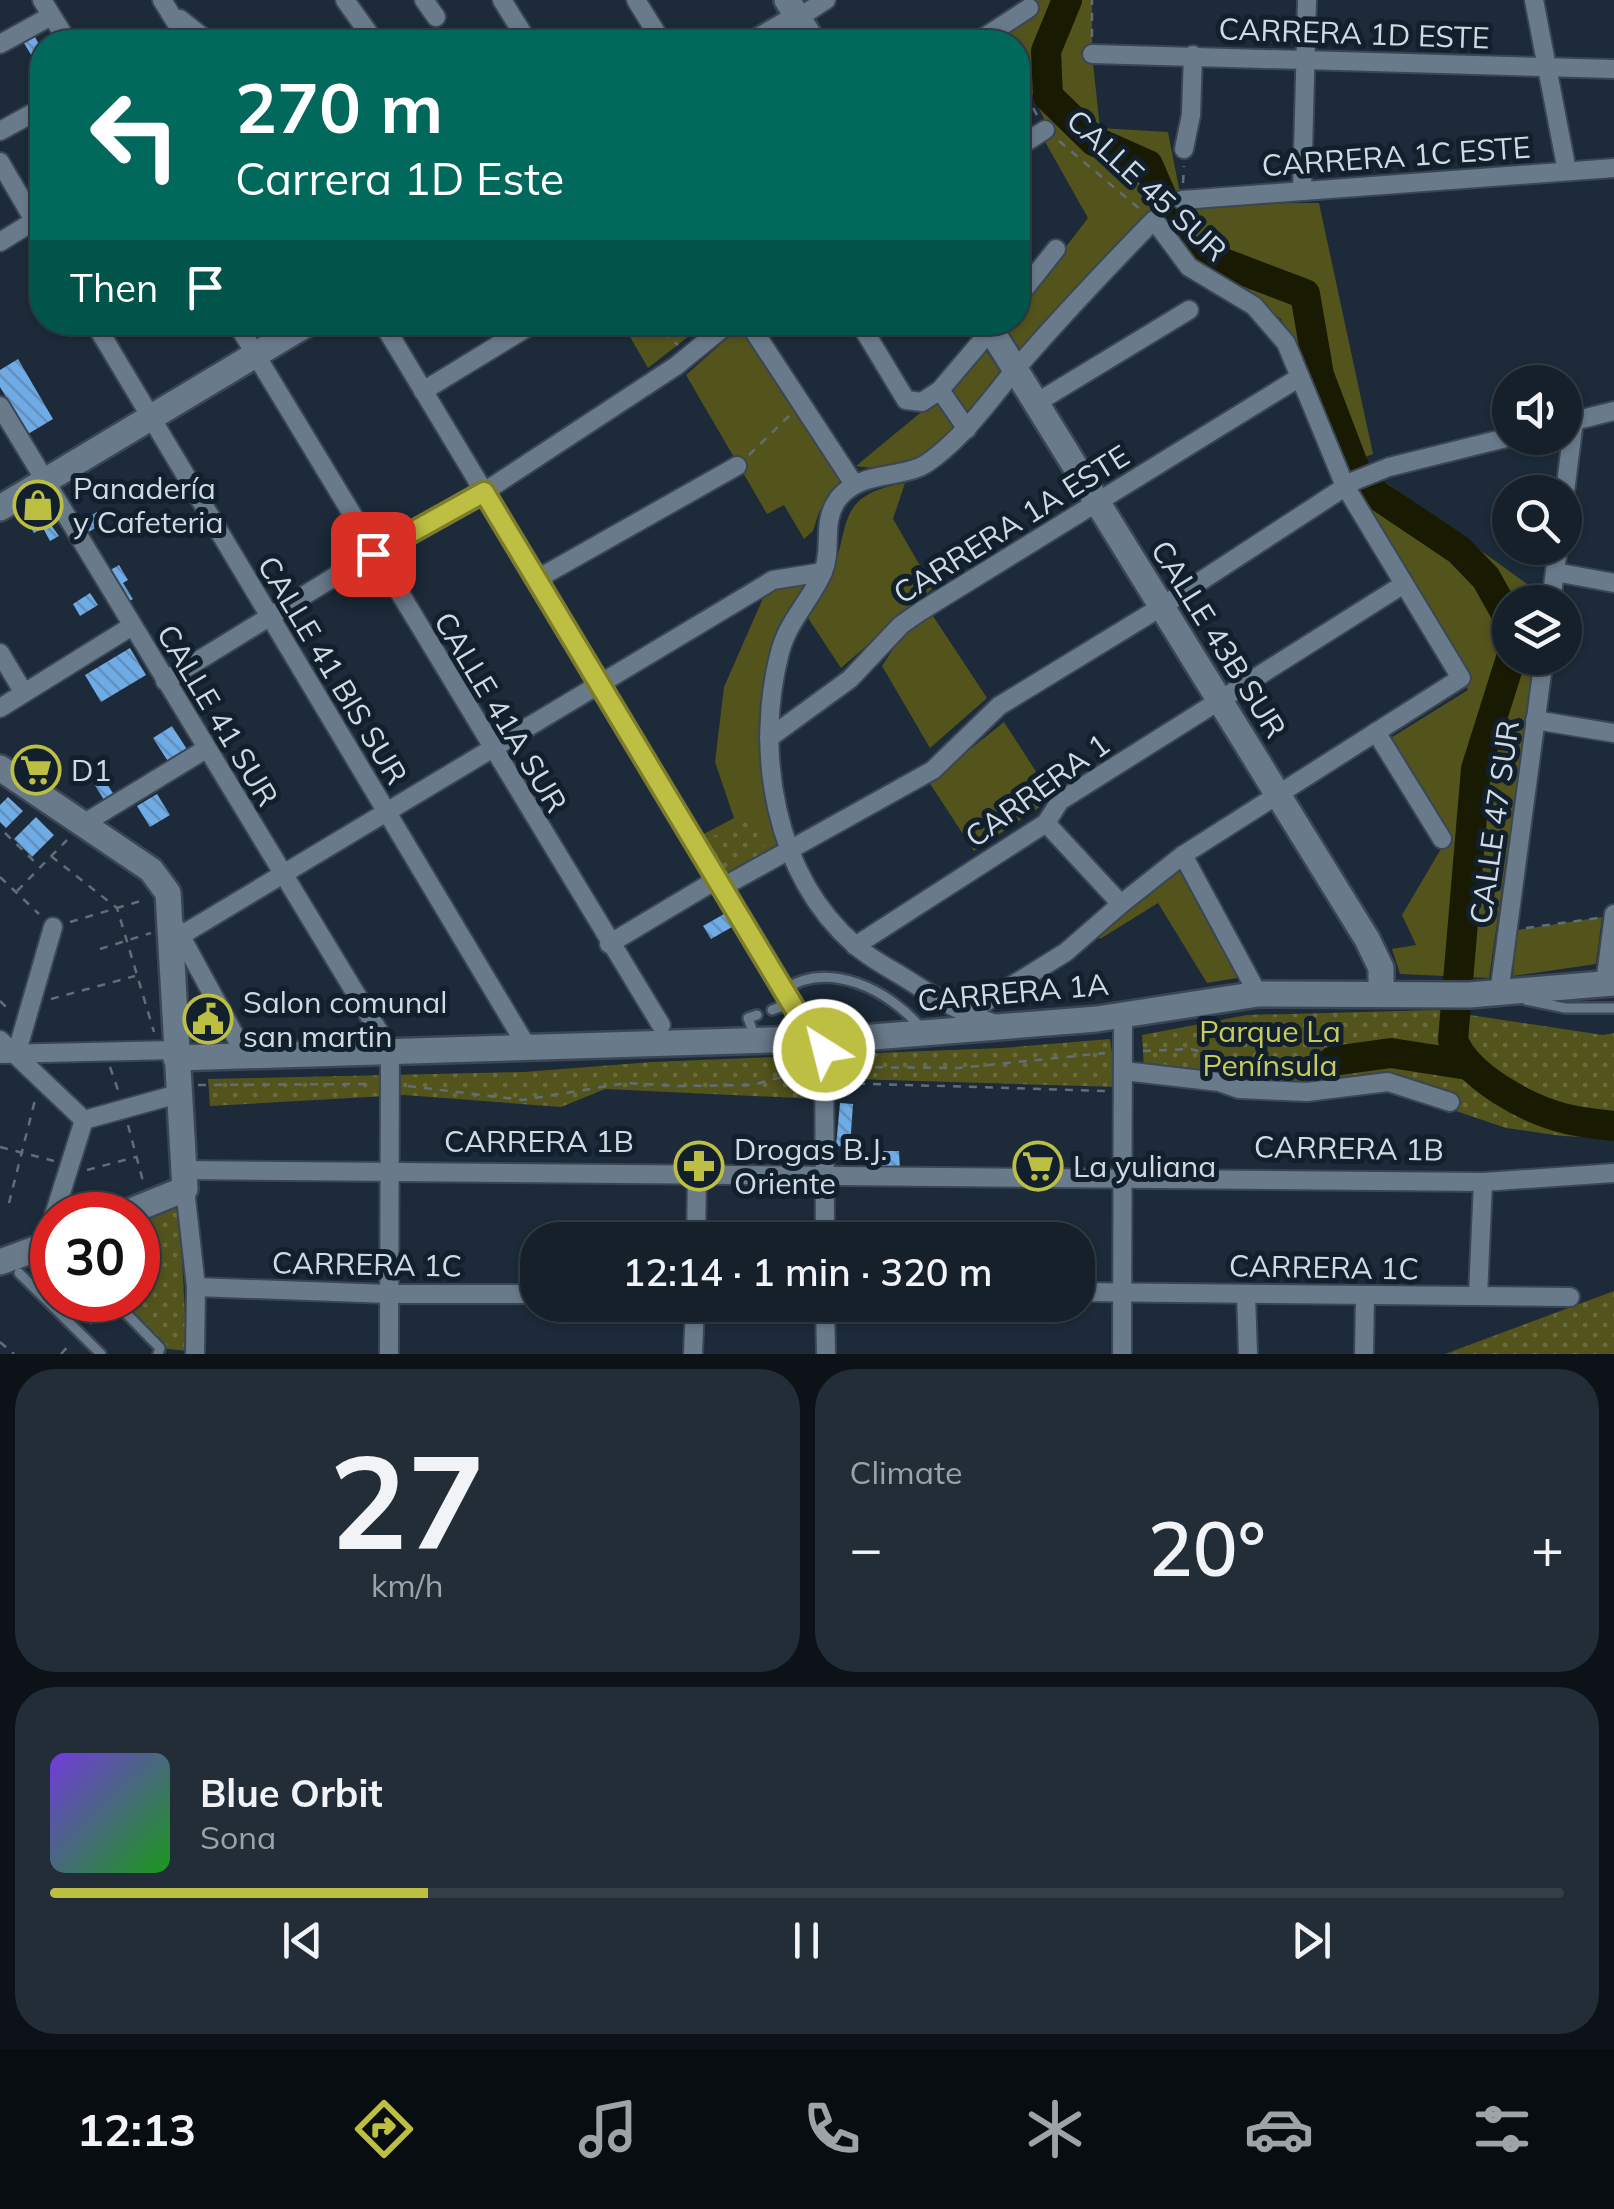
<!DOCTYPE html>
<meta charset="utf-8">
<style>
:root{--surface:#15202b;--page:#222d37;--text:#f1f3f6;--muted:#9da3a9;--line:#343e47;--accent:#bdbf43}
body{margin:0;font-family:Mulish,sans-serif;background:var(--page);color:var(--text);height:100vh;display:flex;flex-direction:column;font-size:38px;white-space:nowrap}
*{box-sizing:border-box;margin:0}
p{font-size:32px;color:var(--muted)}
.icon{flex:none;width:55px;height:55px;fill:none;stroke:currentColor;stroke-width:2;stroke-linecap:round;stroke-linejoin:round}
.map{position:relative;height:1354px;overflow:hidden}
.panel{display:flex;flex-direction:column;gap:15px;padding:15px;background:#0c1218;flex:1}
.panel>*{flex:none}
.top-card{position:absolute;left:30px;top:30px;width:1000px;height:305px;border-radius:40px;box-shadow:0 2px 8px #0004,0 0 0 2px var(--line);background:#00695c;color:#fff;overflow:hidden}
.fabs{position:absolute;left:1492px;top:365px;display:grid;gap:20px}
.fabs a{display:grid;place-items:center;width:90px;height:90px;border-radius:50%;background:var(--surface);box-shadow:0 2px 8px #0004,0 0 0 2px var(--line);font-size:50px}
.speed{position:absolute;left:30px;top:1192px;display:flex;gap:20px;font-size:50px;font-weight:700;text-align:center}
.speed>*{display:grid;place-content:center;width:130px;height:130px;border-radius:50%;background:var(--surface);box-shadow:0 2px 8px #0004,0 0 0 2px var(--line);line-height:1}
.speed .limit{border:15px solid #d22;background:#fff;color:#111}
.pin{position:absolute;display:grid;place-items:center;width:85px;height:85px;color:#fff;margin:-42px;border-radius:20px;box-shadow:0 5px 15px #0006}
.me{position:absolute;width:110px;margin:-55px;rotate:324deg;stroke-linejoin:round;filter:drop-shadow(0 0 8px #0008)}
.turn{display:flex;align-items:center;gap:35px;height:210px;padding:0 40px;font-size:45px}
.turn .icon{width:130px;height:130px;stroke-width:2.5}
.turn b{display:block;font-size:70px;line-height:85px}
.then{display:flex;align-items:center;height:95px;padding:0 40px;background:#0003;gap:20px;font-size:38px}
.big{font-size:75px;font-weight:600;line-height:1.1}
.panel .tile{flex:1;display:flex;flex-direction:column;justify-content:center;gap:15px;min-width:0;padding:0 35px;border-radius:40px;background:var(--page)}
.panel .dial{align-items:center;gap:0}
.dial b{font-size:130px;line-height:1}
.song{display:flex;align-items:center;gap:30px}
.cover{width:120px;height:120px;border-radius:15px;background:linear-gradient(135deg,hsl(260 70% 55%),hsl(120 70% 35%))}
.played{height:10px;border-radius:5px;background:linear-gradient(90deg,var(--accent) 25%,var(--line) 25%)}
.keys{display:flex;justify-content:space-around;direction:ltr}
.heat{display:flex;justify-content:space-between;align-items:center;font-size:55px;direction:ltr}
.panel .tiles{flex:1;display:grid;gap:15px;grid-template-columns:1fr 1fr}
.tile:last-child{grid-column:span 2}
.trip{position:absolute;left:520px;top:1222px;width:575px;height:100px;border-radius:40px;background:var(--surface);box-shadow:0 2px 8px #0004,0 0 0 2px var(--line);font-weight:600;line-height:100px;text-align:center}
.menu{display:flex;height:160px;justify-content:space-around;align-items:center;background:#080d11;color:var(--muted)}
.menu .icon{width:70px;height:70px}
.menu .active{color:var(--accent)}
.menu b{font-size:45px;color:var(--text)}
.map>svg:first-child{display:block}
</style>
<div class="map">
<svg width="1614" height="1354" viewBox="0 0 1614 1354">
<defs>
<pattern id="park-dots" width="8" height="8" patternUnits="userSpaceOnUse" patternTransform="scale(2.5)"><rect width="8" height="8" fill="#53541c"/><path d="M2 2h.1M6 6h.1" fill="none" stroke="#6b6c3d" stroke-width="1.8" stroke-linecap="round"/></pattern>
<pattern id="building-back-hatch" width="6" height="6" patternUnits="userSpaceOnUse" patternTransform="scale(2.5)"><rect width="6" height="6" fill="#6fabe5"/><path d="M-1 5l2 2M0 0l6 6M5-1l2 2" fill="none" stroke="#6390bd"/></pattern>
</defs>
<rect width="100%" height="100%" fill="#1c2a39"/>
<!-- grass -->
<g fill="#53541c">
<polygon points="1028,0 1092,0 1092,54 1100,128 1168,132 1182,204 1319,203 1373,454 1340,467 1310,383 1281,319 1181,254 1153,209 1020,359 1002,329 1007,323 1018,322 1018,309 1088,218 1044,140 1047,125 1018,64 1018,42 1007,42 1004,35 1035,10"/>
<polygon points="622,323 694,323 698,329 648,368"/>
<polygon points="742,325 844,476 819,512 813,531 804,539 784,505 767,514 686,375"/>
<polygon points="984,349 1005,375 970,418 949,389"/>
<path d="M931 404H940L959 432C932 459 894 473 856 466Z"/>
<polygon points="1383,480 1545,597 1544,602 1510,602 1510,658 1536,658 1489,978 1400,974 1392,949 1416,945 1402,915 1448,837 1389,739 1468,690 1352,487"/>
<path d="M905 483 893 519 933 588 841 668 808 618C815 604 826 593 831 578 851 524 835 495 905 483Z"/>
<path d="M806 581C753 680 752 743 780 850L725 880 700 836 734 818 715 762 724 687 768 587Z"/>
<polygon points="931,613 987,698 930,748 882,666 903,634"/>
<polygon points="1004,722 1053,798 974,851 929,782"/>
<polygon points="1180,868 1243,977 1207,983 1158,903 1100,939 1097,932"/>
<polygon points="1602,917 1596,964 1513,976 1517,930"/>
</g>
<!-- park -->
<g fill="url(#park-dots)">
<polygon points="750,818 767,852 724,873 707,839"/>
<polygon points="1437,1010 1603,1035 1614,1033 1614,1138 1562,1136 1506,1128 1444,1107 1388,1077 1284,1083 1144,1069 1142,1035 1247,1015"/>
<polygon points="1110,1039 1117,1087 821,1078 819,1099 605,1089 561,1107 404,1095 210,1106 208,1079 524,1072 652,1062 1002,1048"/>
<polygon points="179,1205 187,1351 160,1348 112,1300 138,1300 138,1222"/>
<polygon points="1614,1291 1614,1354 1445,1354"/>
</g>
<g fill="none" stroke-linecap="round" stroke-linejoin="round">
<!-- river -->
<g stroke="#191a02" stroke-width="30">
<polyline points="1067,0 1046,51 1048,96 1094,141 1148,165 1184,248 1305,294 1319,375 1356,472 1377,495 1459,550 1486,578 1510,621"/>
<path d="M1511 658 1476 769 1453 1040C1467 1077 1529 1110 1567 1119 1582 1123 1599 1124 1614 1126"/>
<polyline points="1333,1061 1391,1053 1468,1065"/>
</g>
</g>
<!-- building -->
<g fill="url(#building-back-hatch)">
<polygon points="35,37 42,50 42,69 40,70 24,43"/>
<polygon points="18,359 53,419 28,434 0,387 0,370"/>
<polygon points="38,507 59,536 50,541 43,528 34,533 24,515"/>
<polygon points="97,512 104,523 85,534 78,523"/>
<polygon points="119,565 128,580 123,583 133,599 126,603 107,572"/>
<polygon points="90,593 98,605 80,616 73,604"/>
<polygon points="130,648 146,675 101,702 85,675"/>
<polygon points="172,726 190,754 171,766 153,738"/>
<polygon points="100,773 116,798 106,803 91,779"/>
<polygon points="157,794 170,815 150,827 137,806"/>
<polygon points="8,797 23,811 6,828 0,822 0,805"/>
<polygon points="36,817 54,835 32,857 14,839"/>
<polygon points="724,914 732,927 711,939 703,926"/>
<polygon points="840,1103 853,1104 850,1147 836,1146"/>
<rect x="1031" y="1142" width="15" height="31"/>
<polygon points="706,1149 706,1171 689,1171 688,1150"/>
<polygon points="880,1151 899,1151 900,1170 881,1170"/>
</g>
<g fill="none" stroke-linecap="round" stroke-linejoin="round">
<!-- lane casing -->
<g stroke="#3a4653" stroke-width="14">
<g id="lane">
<path d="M783 990C829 959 889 990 921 1028"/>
<polyline points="1526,1000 1565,1008 1614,1008"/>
<polyline points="772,1010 791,1003"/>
<polyline points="752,1029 748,1018 757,1015"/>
<polyline points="19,1273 101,1354"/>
<polyline points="113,1300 160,1348 158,1354"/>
</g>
</g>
<!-- street casing -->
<g stroke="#3a4653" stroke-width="22">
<g id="street">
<polyline points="42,0 68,42"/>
<polyline points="162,0 188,42"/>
<polyline points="345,0 375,42"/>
<polyline points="424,0 436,17"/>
<polyline points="502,0 528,42"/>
<polyline points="636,0 662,42"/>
<polyline points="1534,0 1567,171"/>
<polyline points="798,18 826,0"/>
<polyline points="180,19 209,42"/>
<polyline points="977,42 1029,8"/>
<polyline points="0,44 51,16"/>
<polyline points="1092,54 1614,69"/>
<polyline points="0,131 42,108"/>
<polyline points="1018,147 1045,130"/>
<polyline points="1184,149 1191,115 1193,55"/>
<polyline points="0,162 42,234"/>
<polyline points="1302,191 1307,0"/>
<polyline points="1182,200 1614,168"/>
<polyline points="0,242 42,216"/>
<polyline points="1018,297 1056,249"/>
<polyline points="94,322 526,1045"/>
<polyline points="236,322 661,1025"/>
<polyline points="382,322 813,1039"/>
<polyline points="748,322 854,484"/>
<polyline points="859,322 906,400 922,402 940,390 996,324"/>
<polyline points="940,390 967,429"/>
<polyline points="423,391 536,322"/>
<polyline points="1036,403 1189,310"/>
<polyline points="0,406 390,1050 389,1354"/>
<polyline points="1566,423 1614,411"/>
<polyline points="1565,492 1574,421"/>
<polyline points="1555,572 1614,583"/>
<polyline points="537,579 737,466"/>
<polyline points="1551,602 1558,548"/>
<polyline points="0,653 24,693"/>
<polyline points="165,681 373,553 484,492 676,366 730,322"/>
<polyline points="0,708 132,626"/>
<polyline points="1535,720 1614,733"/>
<polyline points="1376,732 1442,839"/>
<polyline points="769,738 850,679 901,625 921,611 1300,377"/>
<polyline points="83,824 206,749"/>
<polyline points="1183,855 1258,994"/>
<polyline points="721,888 933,770 999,706 1161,607 1354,481 1389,467 1510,437"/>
<polyline points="177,929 246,1056"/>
<polyline points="180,936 773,580 823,572"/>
<polyline points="609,944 716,880"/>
<polyline points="855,946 1046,823 1060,801 1404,584"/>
<polyline points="1605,984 1614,914"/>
<polyline points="1499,994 1544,658"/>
<polyline points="966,1014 1066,952 1121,904 1046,823"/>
<path d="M993 1023C961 1013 933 996 905 978 889 968 869 958 855 945 774 875 754 751 780 652 788 621 811 600 823 572 833 548 821 522 838 499 860 472 891 479 920 467 929 463 938 455 945 449 974 424 995 393 1020 364 1063 315 1108 267 1154 220L1189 267 1254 306 1286 343 1345 486 1461 678 1183 855 1121 904"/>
<polyline points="824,1039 825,1240"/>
<polyline points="0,1040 84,1120"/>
<polyline points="0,1054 175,1050"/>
<polyline points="16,1055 53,927"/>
<polyline points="1124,1071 1219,1082 1239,1089 1307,1092 1388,1082 1450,1102"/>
<polyline points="84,1120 178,1094"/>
<polyline points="184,1170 1483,1182 1614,1173"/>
<polyline points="185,1189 196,1287 195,1354"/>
<polyline points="54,1215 84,1120"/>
<polyline points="696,1240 697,1174"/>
<polyline points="196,1287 389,1294 538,1294"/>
<polyline points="1078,1292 1570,1297"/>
<polyline points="1246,1294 1248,1354"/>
<polyline points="1478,1296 1483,1182"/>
<polyline points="825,1305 826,1354"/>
<polyline points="693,1354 695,1305"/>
<polyline points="1122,1354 1123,1015"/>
<polyline points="1364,1354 1365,1295"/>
</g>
</g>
<!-- secondary casing -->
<g stroke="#3a4653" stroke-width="30">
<g id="secondary">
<polyline points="787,0 813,42"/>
<polyline points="757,42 798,18"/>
<polyline points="986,322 1367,939 1381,968 1381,994"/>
<polyline points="0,508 310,322"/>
<polyline points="0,768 151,870 168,893 185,1189 121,1215"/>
<polyline points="176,1058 873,1037 1097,1019 1258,994 1469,995 1614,983"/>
<polyline points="0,1262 52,1243"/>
</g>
</g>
<!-- path -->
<g stroke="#616e7a" stroke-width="2.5" stroke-dasharray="8 8" stroke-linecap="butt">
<polyline points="1092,37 1092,0"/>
<polyline points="155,42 168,40"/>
<polyline points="401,42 423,27"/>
<polyline points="1018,80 1038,117"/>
<polyline points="1059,141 1141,210"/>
<polyline points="1183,183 1184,166"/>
<polyline points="650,322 678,345"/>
<polyline points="749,455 790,415"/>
<polyline points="5,833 39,866"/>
<polyline points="51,856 117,908 154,1032"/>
<polyline points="0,877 39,914"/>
<polyline points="17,891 67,840"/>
<polyline points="70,922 144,900"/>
<polyline points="1526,928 1598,918"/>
<polyline points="100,949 151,933"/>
<polyline points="51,999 135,976"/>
<polyline points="0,1001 9,1010"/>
<polyline points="1143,1051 1191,1049 1271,1072"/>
<polyline points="110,1067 119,1093"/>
<polyline points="843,1067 959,1068 1105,1053"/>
<polyline points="841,1083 1108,1091"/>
<polyline points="198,1085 370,1084"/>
<polyline points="408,1086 523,1100 626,1083 678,1086 753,1085 806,1070"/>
<polyline points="128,1125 144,1185"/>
<polyline points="0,1147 54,1161"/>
<polyline points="87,1170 136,1157"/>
<polyline points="9,1203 35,1100"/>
<polyline points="90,1324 105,1308"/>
<polyline points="0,1342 14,1354"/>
<polyline points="61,1354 70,1344"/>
</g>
<!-- lane -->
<use href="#lane" stroke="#697a8b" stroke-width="9"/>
<!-- street -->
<use href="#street" stroke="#697a8b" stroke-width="18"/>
<!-- secondary -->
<use href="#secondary" stroke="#697a8b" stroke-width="25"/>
</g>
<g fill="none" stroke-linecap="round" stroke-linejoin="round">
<!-- route casing -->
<g stroke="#7b7c2c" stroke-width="25">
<polyline id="route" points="373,554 484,492 813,1039 824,1039 824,1050"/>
</g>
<!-- route -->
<use href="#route" stroke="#bdbf43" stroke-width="18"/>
</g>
<!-- icons -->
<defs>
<g id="shop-ring" transform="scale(2.5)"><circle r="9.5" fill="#12202e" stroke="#bdbf43" stroke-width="1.5"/><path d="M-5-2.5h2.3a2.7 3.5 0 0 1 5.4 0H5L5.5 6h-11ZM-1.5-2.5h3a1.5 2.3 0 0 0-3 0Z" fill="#bdbf43"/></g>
<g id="supermarket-ring" transform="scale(2.5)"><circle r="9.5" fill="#12202e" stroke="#bdbf43" stroke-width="1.5"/><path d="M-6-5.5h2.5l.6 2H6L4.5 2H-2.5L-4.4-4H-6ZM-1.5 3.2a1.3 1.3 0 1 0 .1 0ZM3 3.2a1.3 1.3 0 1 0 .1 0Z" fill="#bdbf43"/></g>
<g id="civic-ring" transform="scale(2.5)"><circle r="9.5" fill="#12202e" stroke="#bdbf43" stroke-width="1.5"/><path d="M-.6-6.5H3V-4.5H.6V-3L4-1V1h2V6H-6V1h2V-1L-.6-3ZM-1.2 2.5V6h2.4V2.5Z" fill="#bdbf43"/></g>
<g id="pharmacy-ring" transform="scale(2.5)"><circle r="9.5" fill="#12202e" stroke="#bdbf43" stroke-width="1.5"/><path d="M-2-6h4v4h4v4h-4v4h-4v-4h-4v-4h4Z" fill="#bdbf43"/></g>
</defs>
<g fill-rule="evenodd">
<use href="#shop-ring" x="38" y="505"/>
<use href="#supermarket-ring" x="36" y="770"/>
<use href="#civic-ring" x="208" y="1019"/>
<use href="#pharmacy-ring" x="699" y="1166"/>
<use href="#supermarket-ring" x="1038" y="1166"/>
</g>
<g text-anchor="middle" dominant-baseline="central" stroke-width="10" stroke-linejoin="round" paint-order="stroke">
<!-- street labels -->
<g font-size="30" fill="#d0dae3" stroke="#12202e">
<text transform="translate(1354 33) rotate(2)">CARRERA 1D ESTE</text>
<text transform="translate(1396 156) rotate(-4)">CARRERA 1C ESTE</text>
<text transform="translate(1147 185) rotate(43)">CALLE 45 SUR</text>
<text transform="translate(1011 524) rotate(-32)">CARRERA 1A ESTE</text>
<text transform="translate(1219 639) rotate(58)">CALLE 43B SUR</text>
<text transform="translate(333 670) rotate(59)">CALLE 41 BIS SUR</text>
<text transform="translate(501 712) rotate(59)">CALLE 41A SUR</text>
<text transform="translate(218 715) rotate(59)">CALLE 41 SUR</text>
<text transform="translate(1037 790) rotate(-36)">CARRERA 1</text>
<text transform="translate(1494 822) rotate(-82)">CALLE 47 SUR</text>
<text transform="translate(1013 992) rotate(-5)">CARRERA 1A</text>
<text x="539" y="1141">CARRERA 1B</text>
<text transform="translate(1349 1148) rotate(1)">CARRERA 1B</text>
<text transform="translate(367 1264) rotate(1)">CARRERA 1C</text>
<text transform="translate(1324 1267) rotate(1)">CARRERA 1C</text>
</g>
<!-- poi labels -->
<g font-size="30" fill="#d0dae3" stroke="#12202e" text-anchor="start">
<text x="73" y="488">Panadería<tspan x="73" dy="34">y Cafeteria</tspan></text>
<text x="71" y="770">D1</text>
<text x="243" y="1002">Salon comunal<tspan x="243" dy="34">san martin</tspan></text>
<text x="734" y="1149">Drogas B.J.<tspan x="734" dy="34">Oriente</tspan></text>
<text x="1073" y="1166">La yuliana</text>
</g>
<!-- park labels -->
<g font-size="30" fill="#c8ca5a" stroke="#12202e">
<text x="1270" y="1031">Parque La<tspan x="1270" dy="34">Península</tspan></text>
</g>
</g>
</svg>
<div class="fabs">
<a><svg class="icon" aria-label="sound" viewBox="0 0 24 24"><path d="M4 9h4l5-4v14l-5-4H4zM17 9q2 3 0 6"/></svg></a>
<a><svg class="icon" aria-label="search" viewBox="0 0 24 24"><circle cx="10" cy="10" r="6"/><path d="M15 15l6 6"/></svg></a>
<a><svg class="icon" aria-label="layers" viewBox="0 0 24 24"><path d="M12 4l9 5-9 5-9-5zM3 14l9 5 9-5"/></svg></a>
</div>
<div class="speed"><div class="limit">30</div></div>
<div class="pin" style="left:373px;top:554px;background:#d93025"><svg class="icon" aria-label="arrive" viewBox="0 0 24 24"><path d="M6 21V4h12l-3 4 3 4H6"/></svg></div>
<svg class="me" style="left:824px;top:1050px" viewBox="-20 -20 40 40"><circle r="17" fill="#bdbf43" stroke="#fff" stroke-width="3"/><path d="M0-11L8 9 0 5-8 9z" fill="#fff"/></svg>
<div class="trip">12:14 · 1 min · 320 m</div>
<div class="top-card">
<div class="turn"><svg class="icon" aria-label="left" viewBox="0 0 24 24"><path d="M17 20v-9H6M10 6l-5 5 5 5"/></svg><div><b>270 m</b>Carrera 1D Este</div></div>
<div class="then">Then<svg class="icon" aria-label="arrive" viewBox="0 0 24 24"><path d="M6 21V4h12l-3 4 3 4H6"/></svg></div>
</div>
</div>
<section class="panel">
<div class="tiles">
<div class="tile dial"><b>27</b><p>km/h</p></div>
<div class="tile"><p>Climate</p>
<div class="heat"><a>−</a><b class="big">20°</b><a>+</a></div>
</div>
<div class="tile">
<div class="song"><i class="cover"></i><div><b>Blue Orbit</b><p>Sona</p></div></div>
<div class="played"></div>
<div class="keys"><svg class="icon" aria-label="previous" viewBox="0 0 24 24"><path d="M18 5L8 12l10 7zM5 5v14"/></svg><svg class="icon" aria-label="pause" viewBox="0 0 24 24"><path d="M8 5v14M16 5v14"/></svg><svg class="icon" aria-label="next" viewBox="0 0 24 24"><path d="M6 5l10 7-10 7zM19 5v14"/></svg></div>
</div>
</div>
</section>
<nav class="menu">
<b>12:13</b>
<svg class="icon active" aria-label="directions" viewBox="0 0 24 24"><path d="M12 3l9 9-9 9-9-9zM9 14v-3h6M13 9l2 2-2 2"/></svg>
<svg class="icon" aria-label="music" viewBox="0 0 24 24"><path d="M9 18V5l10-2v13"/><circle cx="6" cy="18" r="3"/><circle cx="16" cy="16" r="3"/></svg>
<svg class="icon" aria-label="phone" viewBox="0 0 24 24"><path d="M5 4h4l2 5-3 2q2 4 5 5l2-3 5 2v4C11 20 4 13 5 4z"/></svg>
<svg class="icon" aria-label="climate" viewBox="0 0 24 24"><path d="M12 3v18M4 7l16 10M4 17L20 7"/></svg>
<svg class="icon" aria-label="car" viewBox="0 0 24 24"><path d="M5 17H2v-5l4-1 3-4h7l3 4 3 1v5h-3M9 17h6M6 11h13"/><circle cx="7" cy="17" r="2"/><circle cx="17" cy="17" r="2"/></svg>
<svg class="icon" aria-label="filters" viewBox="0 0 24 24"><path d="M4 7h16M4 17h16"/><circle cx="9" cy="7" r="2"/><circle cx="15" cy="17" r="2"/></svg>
</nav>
